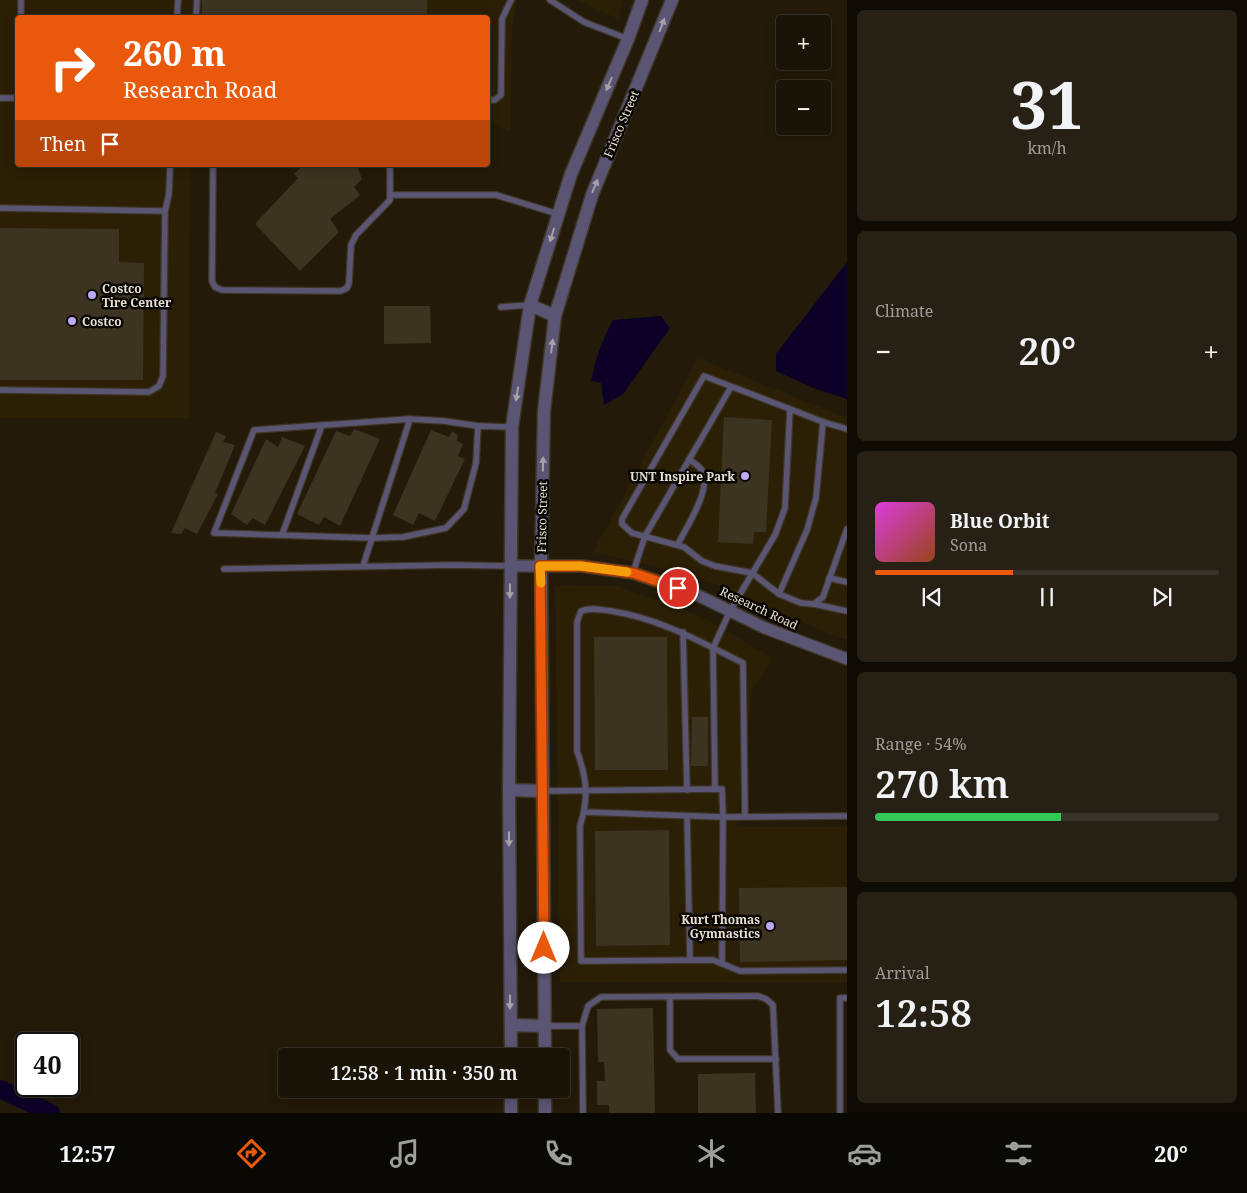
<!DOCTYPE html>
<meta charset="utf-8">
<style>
:root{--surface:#1a1407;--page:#272115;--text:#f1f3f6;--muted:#9f9e9b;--line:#383328;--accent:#ea580c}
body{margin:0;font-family:"Noto Serif",serif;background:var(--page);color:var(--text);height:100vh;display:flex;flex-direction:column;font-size:19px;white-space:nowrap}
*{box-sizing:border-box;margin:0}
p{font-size:16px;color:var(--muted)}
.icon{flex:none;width:28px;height:28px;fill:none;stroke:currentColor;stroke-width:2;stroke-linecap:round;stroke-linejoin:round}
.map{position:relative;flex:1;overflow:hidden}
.sheet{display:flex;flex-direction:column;gap:10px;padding:10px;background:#0e0b04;width:400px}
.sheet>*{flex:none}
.guide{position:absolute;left:15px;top:15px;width:475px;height:152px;border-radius:5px;box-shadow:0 2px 12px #0003,0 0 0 1px var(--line);background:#ea580c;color:#fff;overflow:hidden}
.controls{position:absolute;left:776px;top:15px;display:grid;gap:10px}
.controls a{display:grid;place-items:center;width:55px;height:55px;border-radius:5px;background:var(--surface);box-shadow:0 2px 12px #0003,0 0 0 1px var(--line);font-size:25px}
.speed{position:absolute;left:15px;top:1032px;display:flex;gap:10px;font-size:25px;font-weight:700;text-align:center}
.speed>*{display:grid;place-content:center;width:65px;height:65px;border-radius:50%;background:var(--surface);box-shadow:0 2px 12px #0003,0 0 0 1px var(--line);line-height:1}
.speed .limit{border:2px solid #111;border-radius:8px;background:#fff;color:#111}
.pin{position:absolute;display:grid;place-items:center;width:42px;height:42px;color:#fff;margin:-21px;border:2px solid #fff;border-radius:50%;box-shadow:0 1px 5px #0007}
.me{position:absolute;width:55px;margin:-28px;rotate:0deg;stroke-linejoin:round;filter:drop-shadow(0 0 4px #0008)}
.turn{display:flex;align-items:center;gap:18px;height:105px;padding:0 25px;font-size:22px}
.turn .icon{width:65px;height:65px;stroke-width:2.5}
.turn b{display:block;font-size:35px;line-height:42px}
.then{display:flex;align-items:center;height:48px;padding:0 25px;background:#0003;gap:10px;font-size:19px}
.big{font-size:38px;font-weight:600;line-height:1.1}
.sheet .card{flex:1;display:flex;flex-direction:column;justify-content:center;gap:8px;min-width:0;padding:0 18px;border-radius:8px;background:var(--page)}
.sheet .dial{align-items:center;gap:0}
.dial b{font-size:65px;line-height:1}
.song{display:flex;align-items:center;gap:15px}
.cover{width:60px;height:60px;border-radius:8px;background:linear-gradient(135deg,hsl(300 70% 55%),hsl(20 70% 35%))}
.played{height:5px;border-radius:2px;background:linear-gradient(90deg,var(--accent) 40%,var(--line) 40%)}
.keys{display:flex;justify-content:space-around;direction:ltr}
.heat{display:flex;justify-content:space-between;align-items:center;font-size:28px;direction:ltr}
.charge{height:8px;border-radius:4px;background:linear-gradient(90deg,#34c759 54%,var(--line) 0)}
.trip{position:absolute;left:278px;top:1048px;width:292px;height:50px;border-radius:5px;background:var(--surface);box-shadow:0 2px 12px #0003,0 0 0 1px var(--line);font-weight:600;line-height:50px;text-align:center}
.tabs{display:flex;height:80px;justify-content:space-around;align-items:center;background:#0a0803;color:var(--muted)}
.tabs .icon{width:35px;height:35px}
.tabs .active{color:var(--accent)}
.tabs b{font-size:22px;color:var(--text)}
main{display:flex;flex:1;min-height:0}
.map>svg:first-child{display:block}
</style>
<main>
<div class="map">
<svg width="847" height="1113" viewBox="0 0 847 1113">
<rect width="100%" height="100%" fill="#231a09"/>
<!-- built -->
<g fill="#2b1f06">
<polygon points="0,0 517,0 512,27 510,132 488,118 488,18 18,18 18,165 190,165 189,418 0,418"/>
<polygon points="577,0 623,0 618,19"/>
<polygon points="698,358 847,418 847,640 840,638 698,577 593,552"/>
<polygon points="555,585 618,586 700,616 773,658 752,690 737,827 847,827 847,983 560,982"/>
</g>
<!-- water -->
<g fill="#0c0026">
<polygon points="847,262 847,399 816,389 776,371 776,354"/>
<path d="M661 316 670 328 623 394 604 405 601 383 591 381C596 359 602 340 613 320Z"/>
</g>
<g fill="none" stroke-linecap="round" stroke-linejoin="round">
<!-- river -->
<polyline stroke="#0c0026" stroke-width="18" points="0,1089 51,1113"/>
</g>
<!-- building -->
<g fill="#3d3321">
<rect x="202" y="0" width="225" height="18"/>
<polygon points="303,165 357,165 362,179 354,187 360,195 330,219 339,232 300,271 255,224 298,178 294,174"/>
<polygon points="0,228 119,229 119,262 144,263 143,380 0,380"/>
<polygon points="384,306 430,306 431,343 384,344"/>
<polygon points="724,417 772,420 766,532 754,532 753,544 718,542"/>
<polygon points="354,429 380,439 340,526 324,517 319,525 297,514 336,431 350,436"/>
<polygon points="431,430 449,437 452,431 458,435 457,441 463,444 458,456 465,459 435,521 419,513 413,525 393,515"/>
<polygon points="216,432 226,436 223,442 235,445 215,493 218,494 197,534 185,528 181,534 171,533"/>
<polygon points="282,437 305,446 265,525 253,518 247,525 231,514 266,439 278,447"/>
<polygon points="594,637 667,637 668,770 595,770"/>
<polygon points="692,717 708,717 708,766 691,766"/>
<polygon points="669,830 670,945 596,946 595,831"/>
<polygon points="847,887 847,960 740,962 739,888"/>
<polygon points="653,1008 655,1113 609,1113 609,1105 597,1105 597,1081 605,1081 604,1062 598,1062 597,1009"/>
<polygon points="755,1073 756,1113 698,1113 698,1074"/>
</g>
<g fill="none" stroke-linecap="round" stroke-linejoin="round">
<!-- service casing -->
<g stroke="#3e3626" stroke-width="8">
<g id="service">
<polyline points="550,0 584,22 628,39"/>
<polyline points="21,18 21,0"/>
<polyline points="177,18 178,0"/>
<polyline points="196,18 197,0"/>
<polyline points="0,98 18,98"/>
<polyline points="488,100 495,100 501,95 502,19 511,0"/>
<polyline points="213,165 212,281 215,287 222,290 341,291 347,288 349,283 351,245 356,235 390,200 390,195"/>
<polyline points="390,165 390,195 496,195 558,214"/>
<polyline points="0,208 165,211"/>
<polyline points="501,307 530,305"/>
<polyline points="0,390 149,392 159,386 163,376 165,211 169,194 170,165"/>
<polyline points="410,419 444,421 478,426"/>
<polyline points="823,422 847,429"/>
<polyline points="282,535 322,425"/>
<path d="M678 544C686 528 714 486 701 469 698 465 692 462 689 459"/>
<polyline points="363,566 410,419 254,430 214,533 372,538 403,537 446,528 464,509 476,463 478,426 511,427"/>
<polyline points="224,569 455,565 511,566"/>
<polyline points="633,573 645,536 731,387"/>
<polyline points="829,578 847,582"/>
<polyline points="779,594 801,603 814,604 823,597 847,529"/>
<polyline points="814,604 847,611"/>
<polyline points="683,632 687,790"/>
<polyline points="715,789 713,648 730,611 775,535 785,508 790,409 704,376 622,519 622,524 632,533 684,547 702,561 715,566 752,573 779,594 807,530 816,498 823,422 790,409"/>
<polyline points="544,791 722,789 723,817 847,816"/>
<polyline points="584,812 723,817 722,963"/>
<polyline points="687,816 690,960"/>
<path d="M745 816 743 663C699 641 661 619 611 611 601 610 591 607 581 611L577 622V751C587 779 589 797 580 826L581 961 713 960 740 971 847 970"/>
<polyline points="670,997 670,1050 678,1059 776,1059"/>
<polyline points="545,1026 582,1026 583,1113"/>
<polyline points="582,1026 588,1006 601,997 758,996 766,999 773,1005 778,1113"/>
<polyline points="840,1113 840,998 847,998"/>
</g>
</g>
<!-- minor casing -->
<g stroke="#3e3626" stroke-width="14">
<polyline id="minor" points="511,566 581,566 633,573 693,593 765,628 847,659"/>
</g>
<!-- tertiary casing -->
<g stroke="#3e3626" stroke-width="15">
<g id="tertiary">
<polyline points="530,305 555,316"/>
<polyline points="509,790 544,791"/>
<polyline points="511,1025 545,1026"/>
<polyline points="511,1056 509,790 512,427 530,305 571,174 628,39 642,0"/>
<polyline points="545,1056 541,565 544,411 555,316 592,195 672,0"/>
<polyline points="511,1089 511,1113"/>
<polyline points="545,1089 545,1113"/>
</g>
</g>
<!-- service -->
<use href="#service" stroke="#5a5573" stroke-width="5.5"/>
<!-- minor -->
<use href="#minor" stroke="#5a5573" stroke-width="11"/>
<!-- tertiary -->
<use href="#tertiary" stroke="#5a5573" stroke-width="12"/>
</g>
<!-- one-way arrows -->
<defs><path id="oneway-solid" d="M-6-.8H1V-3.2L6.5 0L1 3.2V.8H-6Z" transform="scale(1.25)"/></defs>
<g fill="#a7a1a9">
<use href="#oneway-solid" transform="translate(662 25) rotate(-69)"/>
<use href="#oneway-solid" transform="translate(609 84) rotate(113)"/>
<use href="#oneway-solid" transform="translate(595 186) rotate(-67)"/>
<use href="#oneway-solid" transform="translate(552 235) rotate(107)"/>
<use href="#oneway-solid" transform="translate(552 346) rotate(-83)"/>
<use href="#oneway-solid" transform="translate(517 394) rotate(99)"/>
<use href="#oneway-solid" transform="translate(543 464) rotate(-89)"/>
<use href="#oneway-solid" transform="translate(510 591) rotate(90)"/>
<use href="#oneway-solid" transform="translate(509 839) rotate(90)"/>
<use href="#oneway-solid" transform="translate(510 1002) rotate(90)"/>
</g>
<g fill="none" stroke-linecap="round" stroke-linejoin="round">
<!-- route casing -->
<g stroke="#983908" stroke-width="12">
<polyline id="route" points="544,948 540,566 581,566 633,573 678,588"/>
</g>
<!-- route -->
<use href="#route" stroke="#ea580c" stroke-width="9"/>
<!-- slow -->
<polyline stroke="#f59e0b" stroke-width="9" points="541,583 540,566 581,566 627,572"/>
</g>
<!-- markers -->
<g fill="#baaaf7" stroke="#090602" stroke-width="2">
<circle cx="92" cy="295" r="5"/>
<circle cx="72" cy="321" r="5"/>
<circle cx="745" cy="476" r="5"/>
<circle cx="770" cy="926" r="5"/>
</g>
<g text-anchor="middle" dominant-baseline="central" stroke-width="5" stroke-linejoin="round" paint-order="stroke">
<!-- street labels -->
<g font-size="12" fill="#e6e0d5" stroke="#090602">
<text transform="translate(621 124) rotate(-67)">Frisco Street</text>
<text transform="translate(542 517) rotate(-89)">Frisco Street</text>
<text transform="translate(759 608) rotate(25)">Research Road</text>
</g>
<!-- poi labels -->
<g font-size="12" font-weight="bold" fill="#e6e0d5" stroke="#090602" text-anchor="start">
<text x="102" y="288">Costco<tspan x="102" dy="14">Tire Center</tspan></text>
<text x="82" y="321">Costco</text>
<text x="735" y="476" text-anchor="end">UNT Inspire Park</text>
<text x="760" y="919" text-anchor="end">Kurt Thomas<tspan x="760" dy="14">Gymnastics</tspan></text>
</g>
</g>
</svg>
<div class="controls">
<a>+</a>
<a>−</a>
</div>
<div class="speed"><div class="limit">40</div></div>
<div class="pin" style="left:678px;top:588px;background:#d93025"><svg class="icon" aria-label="arrive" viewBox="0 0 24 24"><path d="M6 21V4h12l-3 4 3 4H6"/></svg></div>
<svg class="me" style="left:544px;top:948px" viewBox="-20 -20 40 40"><circle r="19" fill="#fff"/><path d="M0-13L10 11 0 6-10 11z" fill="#ea580c"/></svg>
<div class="trip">12:58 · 1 min · 350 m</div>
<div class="guide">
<div class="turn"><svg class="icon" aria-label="right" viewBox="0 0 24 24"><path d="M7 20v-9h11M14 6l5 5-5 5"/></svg><div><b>260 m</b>Research Road</div></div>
<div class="then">Then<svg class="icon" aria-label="arrive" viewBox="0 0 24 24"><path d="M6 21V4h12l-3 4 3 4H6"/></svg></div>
</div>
</div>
<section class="sheet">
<div class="card dial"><b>31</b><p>km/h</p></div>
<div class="card"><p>Climate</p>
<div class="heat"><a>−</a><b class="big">20°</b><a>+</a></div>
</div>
<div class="card">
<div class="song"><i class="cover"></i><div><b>Blue Orbit</b><p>Sona</p></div></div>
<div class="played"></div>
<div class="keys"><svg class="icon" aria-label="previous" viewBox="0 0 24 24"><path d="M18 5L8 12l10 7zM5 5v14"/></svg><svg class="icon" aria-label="pause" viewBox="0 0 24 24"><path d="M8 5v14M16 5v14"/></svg><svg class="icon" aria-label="next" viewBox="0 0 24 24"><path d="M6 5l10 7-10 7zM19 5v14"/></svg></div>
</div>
<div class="card"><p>Range · 54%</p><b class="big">270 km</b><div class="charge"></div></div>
<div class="card"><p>Arrival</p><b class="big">12:58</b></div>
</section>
</main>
<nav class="tabs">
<b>12:57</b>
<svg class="icon active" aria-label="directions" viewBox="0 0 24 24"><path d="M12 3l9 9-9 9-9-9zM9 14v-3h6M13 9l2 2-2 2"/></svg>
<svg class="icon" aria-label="music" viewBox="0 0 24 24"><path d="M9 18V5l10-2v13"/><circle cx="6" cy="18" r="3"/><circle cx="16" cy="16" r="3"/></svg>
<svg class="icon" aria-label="phone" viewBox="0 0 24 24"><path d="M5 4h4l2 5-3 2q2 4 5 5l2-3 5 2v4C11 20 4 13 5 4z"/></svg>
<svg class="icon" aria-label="climate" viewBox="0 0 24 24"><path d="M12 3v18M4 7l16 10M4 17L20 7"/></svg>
<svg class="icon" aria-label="car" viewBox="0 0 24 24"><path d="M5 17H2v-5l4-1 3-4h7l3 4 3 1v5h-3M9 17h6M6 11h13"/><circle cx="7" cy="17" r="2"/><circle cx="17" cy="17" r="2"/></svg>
<svg class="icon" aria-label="filters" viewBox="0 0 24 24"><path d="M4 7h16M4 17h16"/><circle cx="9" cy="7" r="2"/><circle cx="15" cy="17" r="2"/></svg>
<b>20°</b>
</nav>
